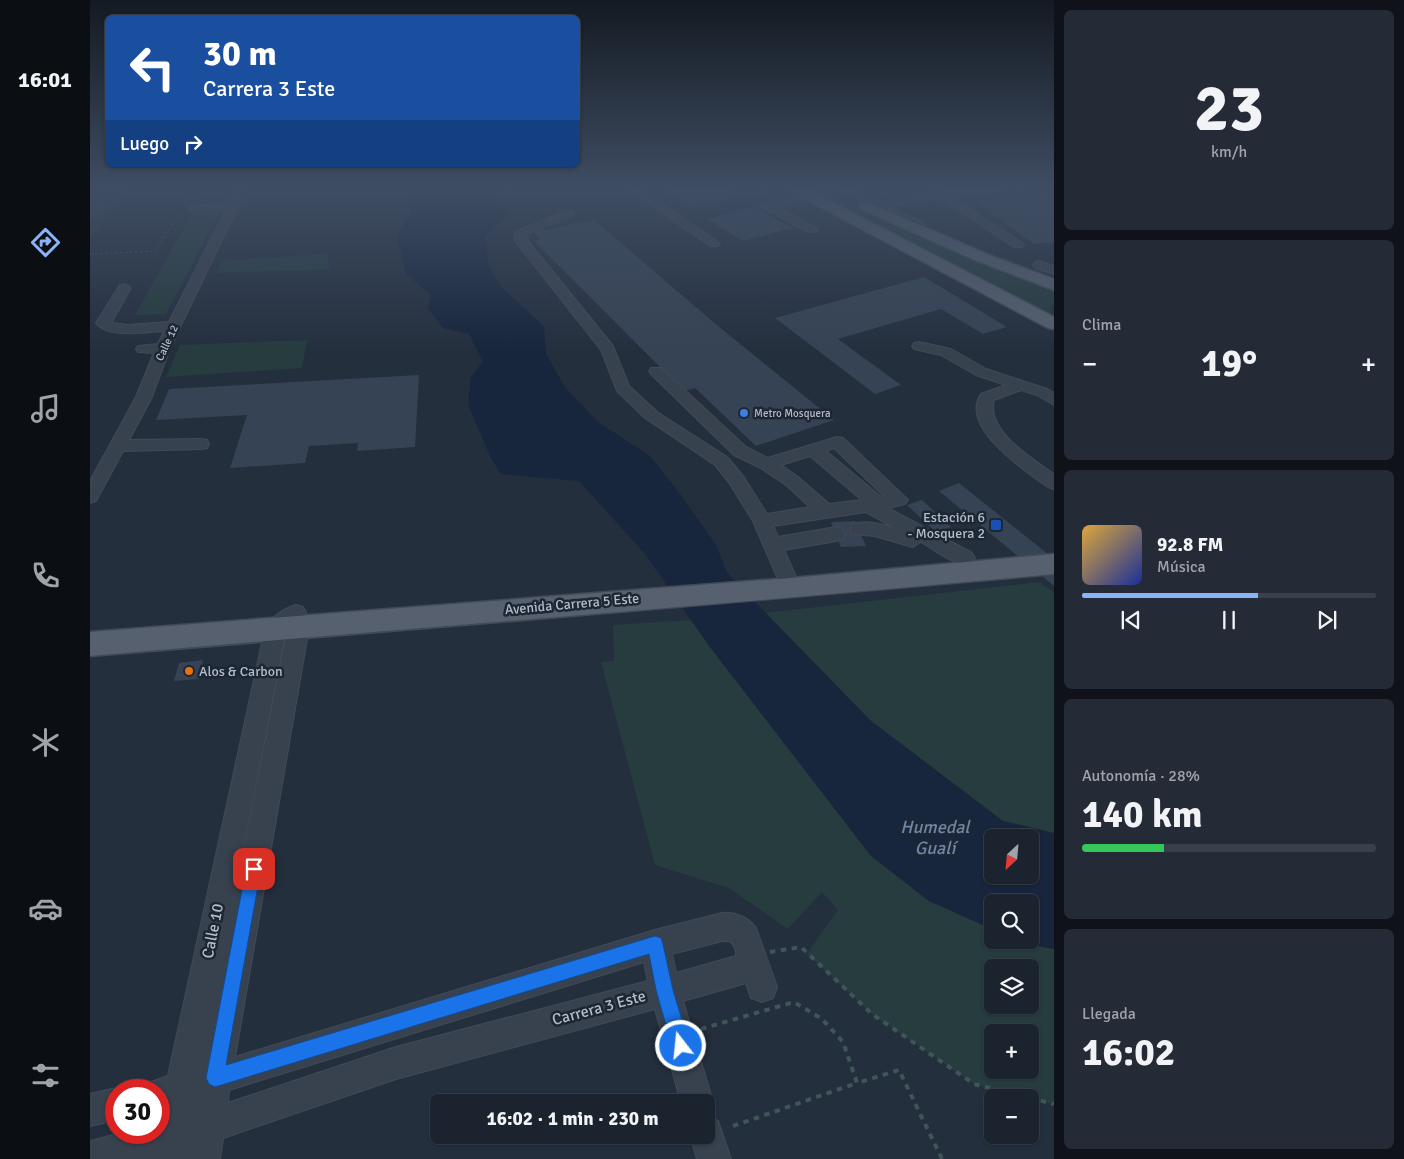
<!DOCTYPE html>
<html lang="es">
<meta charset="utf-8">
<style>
:root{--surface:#1b232e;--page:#242b36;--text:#f1f3f6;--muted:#a0a4aa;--line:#39404a;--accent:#8ab4f8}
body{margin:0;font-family:Signika,sans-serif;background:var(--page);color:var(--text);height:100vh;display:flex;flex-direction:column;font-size:19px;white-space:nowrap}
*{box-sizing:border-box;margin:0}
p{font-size:16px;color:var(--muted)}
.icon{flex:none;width:28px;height:28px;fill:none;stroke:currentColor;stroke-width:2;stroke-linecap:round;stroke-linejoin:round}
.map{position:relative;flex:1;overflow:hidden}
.details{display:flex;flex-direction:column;gap:10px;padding:10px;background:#0f1319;width:350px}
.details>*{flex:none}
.banner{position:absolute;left:15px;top:15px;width:475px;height:152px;border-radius:8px;box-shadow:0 1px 4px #0004,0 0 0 1px var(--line);background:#1a4fa0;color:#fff;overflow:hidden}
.needle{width:32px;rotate:206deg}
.controls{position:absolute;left:894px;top:829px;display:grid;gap:10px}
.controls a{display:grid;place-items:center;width:55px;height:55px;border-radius:8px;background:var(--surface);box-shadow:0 1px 4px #0004,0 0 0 1px var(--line);font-size:25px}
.speed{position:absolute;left:15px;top:1079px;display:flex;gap:10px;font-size:25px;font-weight:700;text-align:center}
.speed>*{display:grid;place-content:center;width:65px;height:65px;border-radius:50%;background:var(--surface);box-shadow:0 1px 4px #0004,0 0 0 1px var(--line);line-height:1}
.speed .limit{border:8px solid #d22;background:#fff;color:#111}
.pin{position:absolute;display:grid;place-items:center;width:42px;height:42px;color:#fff;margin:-21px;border-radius:10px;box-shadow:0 2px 8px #0006}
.me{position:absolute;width:55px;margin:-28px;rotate:344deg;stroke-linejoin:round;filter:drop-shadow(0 0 4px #0008)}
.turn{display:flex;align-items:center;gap:18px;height:105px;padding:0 15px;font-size:22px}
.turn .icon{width:65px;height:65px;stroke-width:2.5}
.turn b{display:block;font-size:35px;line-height:42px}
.then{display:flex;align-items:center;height:48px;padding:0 15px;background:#0003;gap:10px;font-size:19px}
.big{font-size:38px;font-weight:800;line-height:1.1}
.details .card{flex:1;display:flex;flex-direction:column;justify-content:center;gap:8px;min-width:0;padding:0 18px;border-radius:8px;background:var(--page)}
.details .dial{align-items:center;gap:0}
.dial b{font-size:65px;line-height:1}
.song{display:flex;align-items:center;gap:15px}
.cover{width:60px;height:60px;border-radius:8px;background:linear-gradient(135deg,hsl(40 70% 55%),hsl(230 70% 35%))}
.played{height:5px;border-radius:2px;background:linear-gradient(90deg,var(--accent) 60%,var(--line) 60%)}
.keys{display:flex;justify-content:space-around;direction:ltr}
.heat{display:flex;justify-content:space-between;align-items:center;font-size:28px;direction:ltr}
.charge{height:8px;border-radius:4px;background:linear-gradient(90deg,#34c759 28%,var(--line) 0)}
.trip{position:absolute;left:340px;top:1094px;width:285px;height:50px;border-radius:8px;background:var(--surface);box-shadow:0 1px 4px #0004,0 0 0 1px var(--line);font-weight:800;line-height:50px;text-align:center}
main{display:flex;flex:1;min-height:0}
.tab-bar{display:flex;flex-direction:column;width:90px;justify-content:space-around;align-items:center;background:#0b0e12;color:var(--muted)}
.tab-bar .icon{width:35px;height:35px}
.tab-bar .current{color:var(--accent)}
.tab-bar b{font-size:22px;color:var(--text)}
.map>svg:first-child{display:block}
</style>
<main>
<nav class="tab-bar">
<b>16:01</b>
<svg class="icon current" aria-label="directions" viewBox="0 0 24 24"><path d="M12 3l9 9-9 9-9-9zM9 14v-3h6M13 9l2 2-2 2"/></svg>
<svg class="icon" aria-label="music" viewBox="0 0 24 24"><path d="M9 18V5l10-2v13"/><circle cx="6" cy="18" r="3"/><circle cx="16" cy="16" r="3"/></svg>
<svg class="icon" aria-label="phone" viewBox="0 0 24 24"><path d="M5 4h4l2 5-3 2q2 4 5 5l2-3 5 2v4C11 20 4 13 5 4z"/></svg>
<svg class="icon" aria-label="climate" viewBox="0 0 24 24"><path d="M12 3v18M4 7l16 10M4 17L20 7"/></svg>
<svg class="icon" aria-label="car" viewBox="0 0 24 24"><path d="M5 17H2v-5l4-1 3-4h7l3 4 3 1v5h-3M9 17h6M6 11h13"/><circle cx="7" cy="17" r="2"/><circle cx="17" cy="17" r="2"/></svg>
<svg class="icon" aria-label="filters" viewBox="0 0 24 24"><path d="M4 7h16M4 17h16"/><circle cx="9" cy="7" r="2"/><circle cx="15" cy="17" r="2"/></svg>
</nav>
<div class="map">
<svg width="964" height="1159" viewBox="0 0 964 1159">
<rect width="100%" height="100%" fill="#242f3e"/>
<!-- green -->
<g fill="#263c3f" fill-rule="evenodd">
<polygon points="0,188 40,188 0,239 0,206 8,195 0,195"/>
<polygon points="710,188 733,188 851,246 964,288 964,304 960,306 963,319"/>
<polygon points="130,211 76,314 45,315 103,212"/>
<polygon points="237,254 240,269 126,273 132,261"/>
<polygon points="217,340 212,368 76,377 90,345"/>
<polygon points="950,582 964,593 964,833 913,821 781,721 674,613"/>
<path d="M601 620 781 856 839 901 902 929V940H927L936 944 964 949V1104L884 1084 782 1014 717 954 748 910 732 892 698 929 639 888 565 865 511 662 524 661 523 625ZM902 968H940V1005H902ZM902 1032H940V1070H902Z"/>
</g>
<!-- water -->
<path fill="#17263c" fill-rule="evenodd" d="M317 188H397L423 214 410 221 395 237 398 264 411 287 454 326 456 354 475 387 508 422 560 456 591 495 626 545 637 573 781 721 913 821 964 833V949L936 944 927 940H940V902H902V929L839 901 781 856 619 646 555 554 489 481 411 474 401 458 378 405 381 377 393 362 379 334 353 328 338 308 341 295 316 274 307 235 320 214ZM902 838H940V875H902Z"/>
<!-- building -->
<g fill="#364354">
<polygon points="573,188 637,188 650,196 601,207"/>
<polygon points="964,192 964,242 944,244 884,201"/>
<polygon points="664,207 702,228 653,241 617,219"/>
<polygon points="504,220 628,326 744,420 666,446 605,388 594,391 444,241 450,240 443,232"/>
<polygon points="834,277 917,327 893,334 851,309 748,339 811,385 785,394 685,318"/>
<polygon points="329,375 325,447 267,451 268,443 219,446 215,463 140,468 157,415 66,420 79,389"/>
<polygon points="869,483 964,559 964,586 849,491"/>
<polygon points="832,500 861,527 846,532 817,505"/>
<polygon points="765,521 776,546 751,547 741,522"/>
<polygon points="113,660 109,679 84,681 89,663"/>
</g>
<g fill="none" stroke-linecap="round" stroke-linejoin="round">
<!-- minor casing -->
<g stroke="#414a57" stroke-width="2">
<g id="minor">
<path d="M147 188H157L80 348 62 397 39 440 111 439 117 440 119 444 117 448 111 449 33 451 6 501 0 503V481L46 397 64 353 48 352 46 349 48 346 68 344 74 331C56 332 18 339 6 323L30 285 35 284 41 288 21 323 38 325 79 322 136 210 103 212 97 209 103 206 139 203Z"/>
<polygon points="536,188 548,188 630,243 628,246 620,246"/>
<path d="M746 188H759L791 203C831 192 874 188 915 188L910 191 862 197 934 244 932 247H924L849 198 818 202 800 207 833 223 835 225 829 228 747 190Z"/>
<polygon points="719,192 724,195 723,197 687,207 726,228 728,230 726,232 718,232 671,206 673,204"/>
<path d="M478 211 482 212 484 214 482 216 437 234 438 241 523 346 539 386 567 412 637 457 653 476 677 514 720 507 696 485 671 468 644 455 561 374 559 371 561 368H571L656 447 678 458 747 437 753 438 818 500 815 504 798 508 882 553 885 558 882 563C866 568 845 550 831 542L823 547 785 536 762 534 760 529 762 524C777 520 791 524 805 528L776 512 683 526 688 537 746 527 753 529 755 534 753 539 746 541 694 550 711 588 708 593 701 596 694 593 663 521 640 484 625 465 555 418 527 391 511 350 426 242 424 234 429 230ZM744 448 794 496 791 497 736 451ZM720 456 772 500 739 504 708 477 691 465Z"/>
<polygon points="949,261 964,266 964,274 945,268 943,265 945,262"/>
<path d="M829 342 861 349 896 369 957 389 964 393V405L947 395 931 390 904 400C896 431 942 459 964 474V489L958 487C935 471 869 427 891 394L916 385 886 375 851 355 824 349 822 346 824 343Z"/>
<path d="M206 605 213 607 216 613 211 620 215 621 219 627 145 1057 565 930 632 913C645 912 658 917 666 928L687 987 683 998 672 1002 661 998 656 983 593 1001 623 1102 619 1114H616V1102H591L565 1009 306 1079 133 1138 130 1159H0V1141L35 1132H69L72 1110H69V1090H54L58 1083 78 1076 174 634C180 618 190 610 206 605ZM197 631 122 1011 194 639ZM632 941H640C644 945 647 949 646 956L586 973 582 954ZM554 962 558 981 306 1047 138 1103 139 1090Z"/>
<polygon points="26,1088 32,1090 26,1090 26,1120 0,1126 0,1094"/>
<polygon points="616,1116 628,1121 641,1159 607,1159 600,1135 616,1135"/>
</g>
</g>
<!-- major casing -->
<g stroke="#414a57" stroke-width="3">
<g id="major">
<polygon points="698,188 715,188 964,317 964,329 958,328 700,191"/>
<polygon points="776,202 899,255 964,279 964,290 887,261 771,209 769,206 771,203"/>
<path d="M964 554V574C643 604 321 628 0 656V632L701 578Z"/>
</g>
</g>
<!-- path-far1 -->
<g stroke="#3f5557" stroke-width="1" stroke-dasharray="2.5 2.5" stroke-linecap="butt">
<polyline points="96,201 99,197 111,197 117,188"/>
<polyline points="20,211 82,209"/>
<polyline points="0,220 27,188"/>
<polyline points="0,254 65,251 91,210"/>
</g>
<!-- path -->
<g stroke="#3f5557" stroke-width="4" stroke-dasharray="5.5 5.5" stroke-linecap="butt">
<polyline points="680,952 711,947 782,1014 884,1084 938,1098"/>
<polyline points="611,1029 704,1002 732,1019 753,1042 767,1083 809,1070 852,1159"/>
<polyline points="940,1098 964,1104"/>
<polyline points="643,1126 767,1083"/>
</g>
<!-- minor -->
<use href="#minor" fill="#38414e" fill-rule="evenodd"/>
<!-- major -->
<use href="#major" fill="#56606e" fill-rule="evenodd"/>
</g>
<!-- sky -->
<linearGradient id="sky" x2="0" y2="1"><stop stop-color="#141a22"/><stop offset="0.54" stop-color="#3f4d63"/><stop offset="1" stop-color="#3f4d63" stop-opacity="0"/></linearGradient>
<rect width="964" height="350" fill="url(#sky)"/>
<!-- route -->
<polygon fill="#1a73e8" stroke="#114b97" points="164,862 169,864 171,869 136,1065 565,936 571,938 573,944 583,990 600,1046 597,1053 591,1055 585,1053 582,1046 566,990 559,954 125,1087 119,1084 116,1078 156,869 158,864"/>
<!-- markers -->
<circle fill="#3f7fe0" stroke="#1d2633" stroke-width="2" cx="654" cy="413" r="5"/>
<rect fill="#1a4fb4" stroke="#1d2633" stroke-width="2" x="900" y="519" width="12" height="12" rx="2.5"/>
<circle fill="#e8710a" stroke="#1d2633" stroke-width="2" cx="99" cy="671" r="5"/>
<g text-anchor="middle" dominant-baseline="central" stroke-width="5" stroke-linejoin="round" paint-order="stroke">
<!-- far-street labels -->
<g font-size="11" fill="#b4bcc9" stroke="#1d2633">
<text transform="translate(77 343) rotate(-65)">Calle 12</text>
</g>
<!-- far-poi labels -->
<g font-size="11" fill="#b4bcc9" stroke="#1d2633" text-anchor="start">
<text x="664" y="413">Metro Mosquera</text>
</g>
<!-- poi labels -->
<g font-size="14" fill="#b4bcc9" stroke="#1d2633" text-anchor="end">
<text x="895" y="517">Estación 6<tspan x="895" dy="16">- Mosquera 2</tspan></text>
<text x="109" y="671" text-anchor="start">Alos &amp; Carbon</text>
</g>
<!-- street labels -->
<g font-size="14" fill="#b4bcc9" stroke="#1d2633">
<text transform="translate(482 604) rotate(-5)">Avenida Carrera 5 Este</text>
</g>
<!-- near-street labels -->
<g font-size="16" fill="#b4bcc9" stroke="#1d2633">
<text transform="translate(123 931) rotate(-79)">Calle 10</text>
<text transform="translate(509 1008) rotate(-15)">Carrera 3 Este</text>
</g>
<!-- near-water labels -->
<g font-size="18" font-style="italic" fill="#6d86a8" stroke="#1d2633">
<text x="845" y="827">Humedal<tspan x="845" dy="21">Gualí</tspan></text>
</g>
</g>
</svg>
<div class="controls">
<a><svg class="needle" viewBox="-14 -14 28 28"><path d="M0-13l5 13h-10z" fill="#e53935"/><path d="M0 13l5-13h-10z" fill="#a0a4aa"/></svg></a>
<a><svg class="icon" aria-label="search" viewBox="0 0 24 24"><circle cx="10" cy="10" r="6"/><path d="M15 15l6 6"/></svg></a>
<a><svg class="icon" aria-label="layers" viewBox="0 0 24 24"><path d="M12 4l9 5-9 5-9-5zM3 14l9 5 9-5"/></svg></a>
<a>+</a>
<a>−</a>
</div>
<div class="speed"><div class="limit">30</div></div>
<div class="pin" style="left:164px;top:869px;background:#d93025"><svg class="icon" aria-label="arrive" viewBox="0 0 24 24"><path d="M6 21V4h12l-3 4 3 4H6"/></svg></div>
<svg class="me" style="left:591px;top:1046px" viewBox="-20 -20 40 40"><circle r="17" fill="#1a73e8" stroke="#fff" stroke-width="3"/><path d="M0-11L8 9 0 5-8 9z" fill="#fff"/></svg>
<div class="trip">16:02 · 1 min · 230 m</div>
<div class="banner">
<div class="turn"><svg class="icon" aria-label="left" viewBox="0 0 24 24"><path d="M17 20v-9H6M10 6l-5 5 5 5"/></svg><div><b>30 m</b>Carrera 3 Este</div></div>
<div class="then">Luego<svg class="icon" aria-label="right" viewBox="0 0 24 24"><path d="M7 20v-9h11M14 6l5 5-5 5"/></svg></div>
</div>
</div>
<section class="details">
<div class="card dial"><b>23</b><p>km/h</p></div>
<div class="card"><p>Clima</p>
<div class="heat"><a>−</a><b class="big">19°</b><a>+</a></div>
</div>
<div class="card">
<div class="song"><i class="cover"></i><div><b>92.8 FM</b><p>Música</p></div></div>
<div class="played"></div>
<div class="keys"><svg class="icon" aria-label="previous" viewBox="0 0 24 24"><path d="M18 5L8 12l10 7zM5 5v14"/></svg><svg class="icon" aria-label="pause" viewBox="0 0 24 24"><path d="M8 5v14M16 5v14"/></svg><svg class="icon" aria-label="next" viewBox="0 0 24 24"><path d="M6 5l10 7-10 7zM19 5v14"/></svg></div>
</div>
<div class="card"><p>Autonomía · 28%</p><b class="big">140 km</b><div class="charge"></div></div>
<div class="card"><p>Llegada</p><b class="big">16:02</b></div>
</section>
</main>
